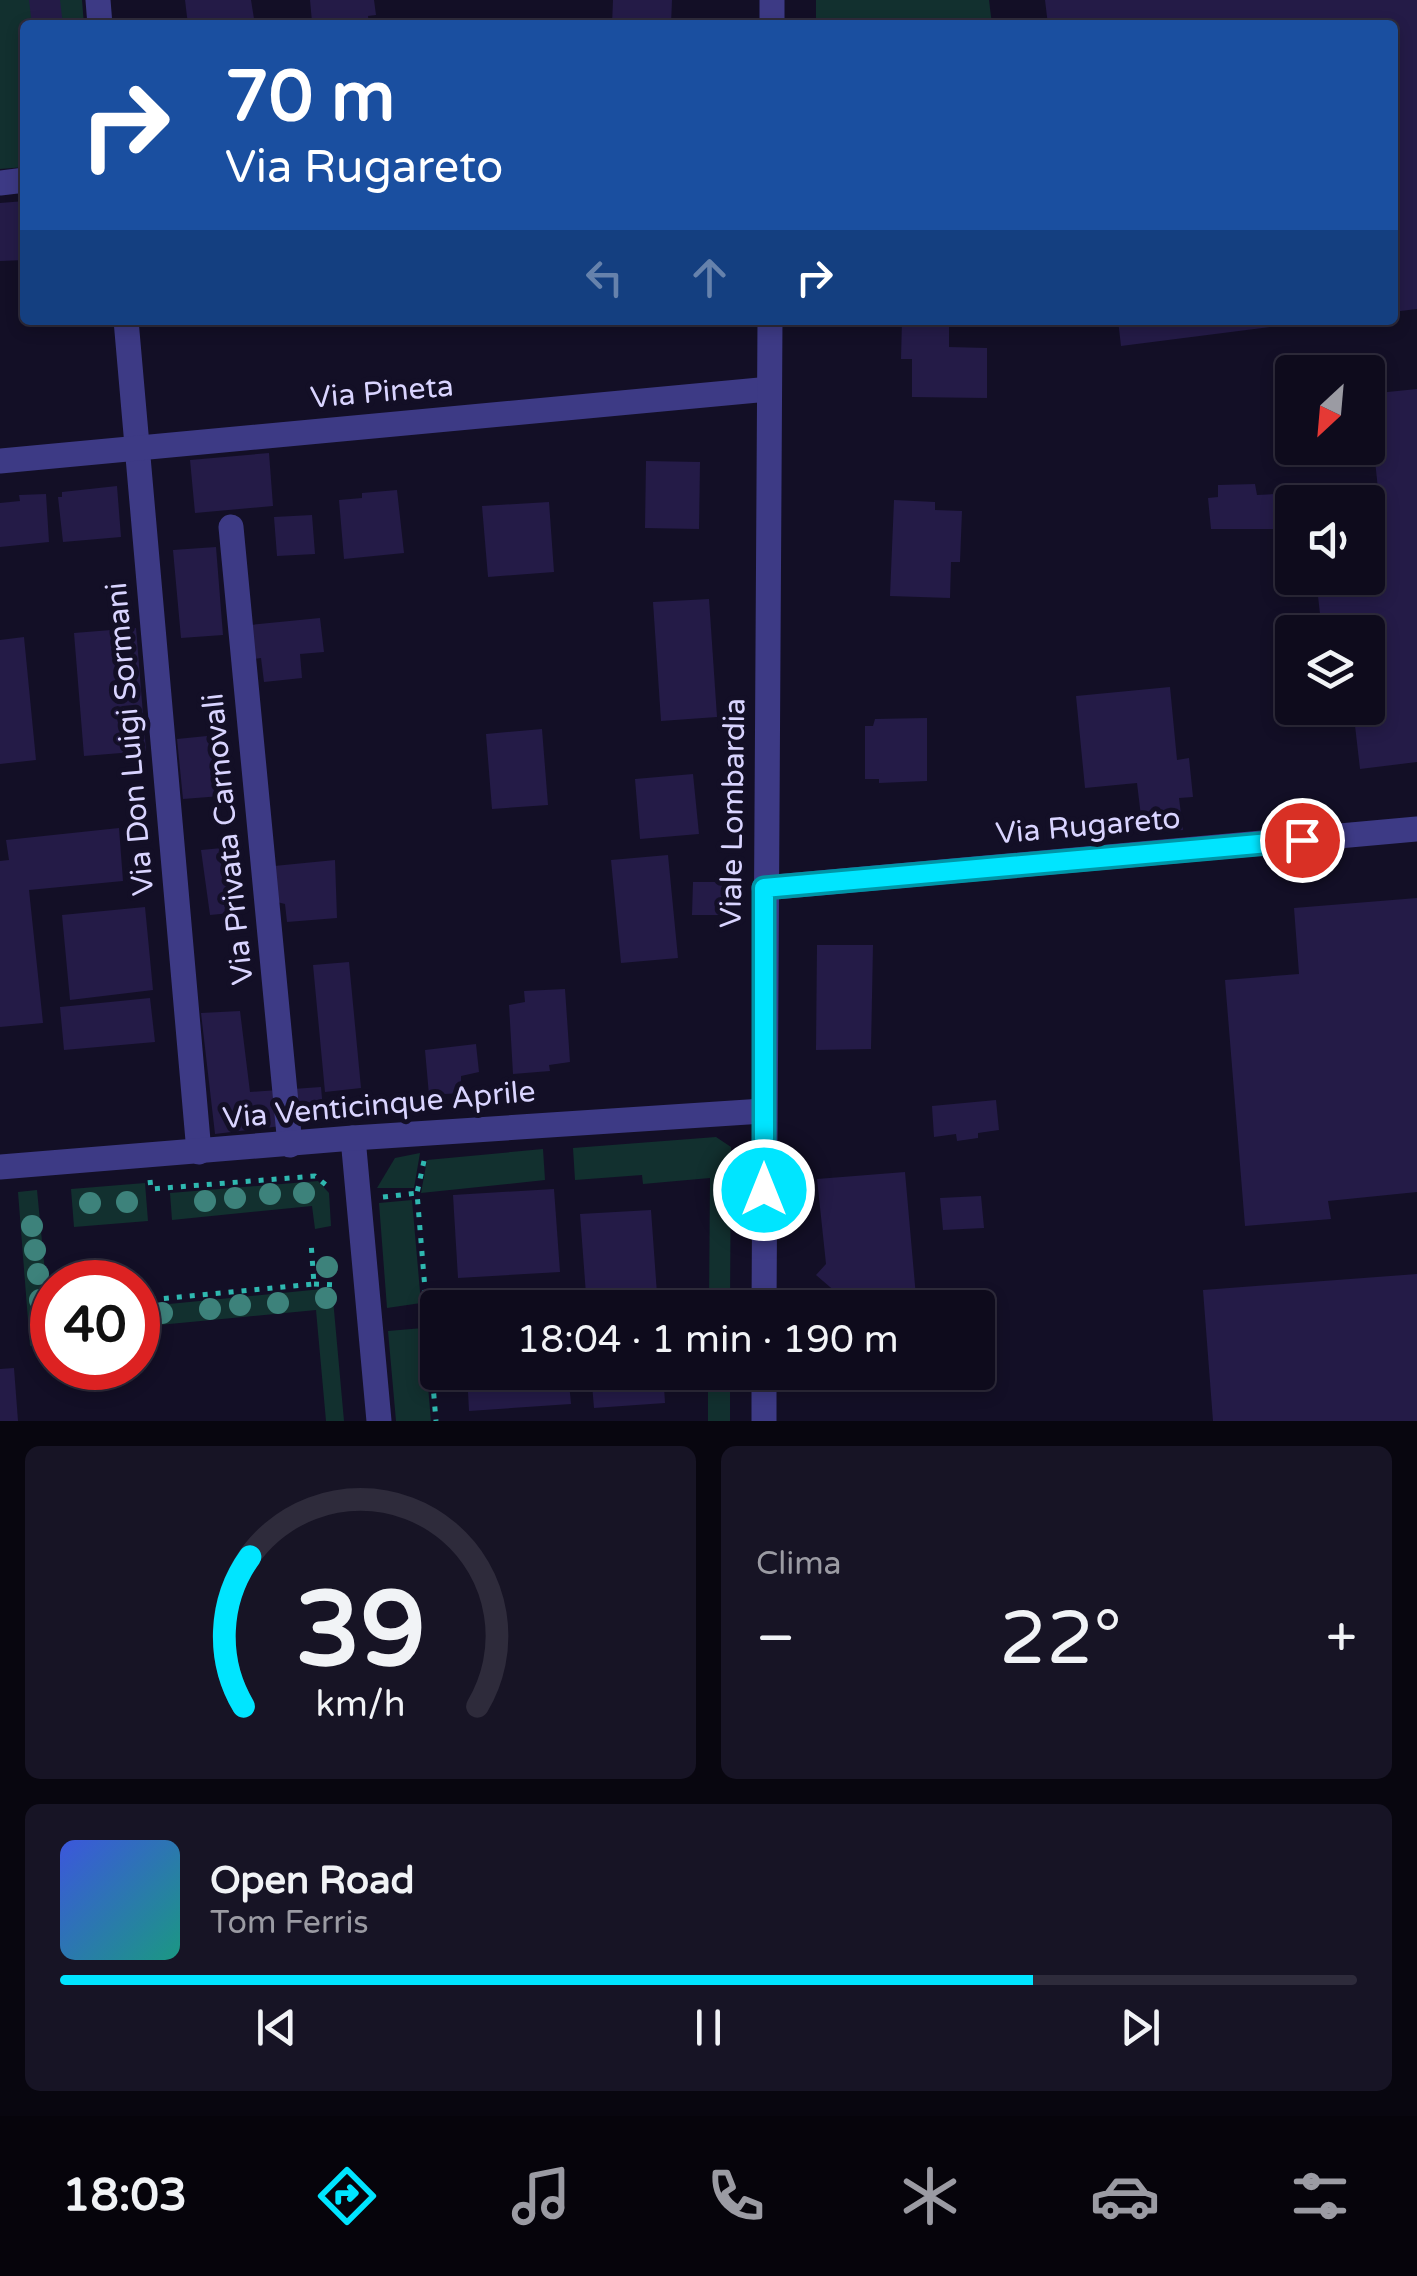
<!DOCTYPE html>
<html lang="it">
<meta charset="utf-8">
<style>
:root{--surface:#0e0b1c;--page:#171425;--text:#f1f3f6;--muted:#9b9ba3;--line:#2e2b3b;--accent:#00e5ff}
body{margin:0;font-family:"Varela Round",sans-serif;background:var(--page);color:var(--text);height:100vh;display:flex;flex-direction:column;font-size:38px;white-space:nowrap}
*{box-sizing:border-box;margin:0}
p{font-size:32px;color:var(--muted)}
.icon{flex:none;width:55px;height:55px;fill:none;stroke:currentColor;stroke-width:2;stroke-linecap:round;stroke-linejoin:round}
.map{position:relative;height:1421px;overflow:hidden}
.sheet{display:flex;flex-direction:column;gap:25px;padding:25px;background:#08060f;flex:1}
.sheet>*{flex:none}
.guide{position:absolute;left:20px;top:20px;width:1378px;height:305px;border-radius:10px;box-shadow:0 5px 15px #0003,0 0 0 2px var(--line);background:#1a4fa0;color:#fff;overflow:hidden}
.needle{width:65px;rotate:206deg}
.tools{position:absolute;left:1275px;top:355px;display:grid;gap:20px}
.tools a{display:grid;place-items:center;width:110px;height:110px;border-radius:10px;background:var(--surface);box-shadow:0 5px 15px #0003,0 0 0 2px var(--line);font-size:50px}
.speed{position:absolute;left:30px;top:1260px;display:flex;gap:20px;font-size:50px;font-weight:700;text-align:center}
.speed>*{display:grid;place-content:center;width:130px;height:130px;border-radius:50%;background:var(--surface);box-shadow:0 5px 15px #0003,0 0 0 2px var(--line);line-height:1}
.speed .limit{border:15px solid #d22;background:#fff;color:#111}
.pin{position:absolute;display:grid;place-items:center;width:85px;height:85px;color:#fff;margin:-42px;border:5px solid #fff;border-radius:50%;box-shadow:0 2px 10px #0007}
.me{position:absolute;width:110px;margin:-55px;rotate:0deg;stroke-linejoin:round;filter:drop-shadow(0 0 8px #0008)}
.turn{display:flex;align-items:center;gap:35px;height:210px;padding:0 40px;font-size:45px}
.turn .icon{width:130px;height:130px;stroke-width:2.5}
.turn b{display:block;font-size:70px;line-height:85px}
.lanes{display:flex;align-items:center;height:95px;padding:0 40px;background:#0003;justify-content:center;gap:50px;direction:ltr}
.lanes .off{opacity:.35}
.big{font-size:75px;font-weight:600;line-height:1.1}
.sheet .widget{flex:1;display:flex;flex-direction:column;justify-content:center;gap:15px;min-width:0;padding:0 35px;border-radius:15px;background:var(--page)}
.sheet .dial{align-items:center;gap:0}
.dial svg{height:260px;overflow:visible;fill:none;stroke:var(--line);stroke-width:7;stroke-linecap:round;text-anchor:middle}
.dial text{fill:var(--text);stroke:none}
.song{display:flex;align-items:center;gap:30px}
.cover{width:120px;height:120px;border-radius:15px;background:linear-gradient(135deg,hsl(230 70% 55%),hsl(170 70% 35%))}
.played{height:10px;border-radius:5px;background:linear-gradient(90deg,var(--accent) 75%,var(--line) 75%)}
.keys{display:flex;justify-content:space-around;direction:ltr}
.heat{display:flex;justify-content:space-between;align-items:center;font-size:55px;direction:ltr}
.sheet .tiles{flex:1;display:grid;gap:25px;grid-template-columns:1fr 1fr}
.widget:last-child{grid-column:span 2}
.trip{position:absolute;left:420px;top:1290px;width:575px;height:100px;border-radius:10px;background:var(--surface);box-shadow:0 5px 15px #0003,0 0 0 2px var(--line);font-weight:600;line-height:100px;text-align:center}
.tabs{display:flex;height:160px;justify-content:space-around;align-items:center;background:#06040b;color:var(--muted)}
.tabs .icon{width:70px;height:70px}
.tabs .on{color:var(--accent)}
.tabs b{font-size:45px;color:var(--text)}
.map>svg:first-child{display:block}
</style>
<div class="map">
<svg width="1417" height="1421" viewBox="0 0 1417 1421">
<rect width="100%" height="100%" fill="#130f26"/>
<!-- green -->
<g fill="#12302f">
<polygon points="0,0 82,0 84,25 25,25 25,167 0,169"/>
<polygon points="816,0 989,0 992,25 816,25"/>
<polygon points="716,1137 731,1147 730,1307 709,1307 710,1178 643,1184 642,1175 575,1180 573,1148"/>
<polygon points="543,1149 545,1180 421,1193 427,1160"/>
<polygon points="420,1153 414,1188 377,1188 395,1158"/>
<polygon points="318,1181 329,1193 331,1226 315,1229 312,1206 172,1220 170,1193"/>
<polygon points="145,1183 148,1221 74,1227 71,1189"/>
<polygon points="37,1190 52,1344 30,1346 18,1192"/>
<polygon points="412,1200 421,1303 387,1308 379,1203"/>
<polygon points="332,1288 344,1421 326,1421 316,1310 138,1327 138,1307"/>
<polygon points="423,1328 431,1421 396,1421 388,1331"/>
<rect x="708" y="1373" width="22" height="48"/>
</g>
<!-- building -->
<g fill="#241b47">
<polygon points="29,0 60,0 63,25 32,25"/>
<polygon points="185,0 251,0 255,25 188,25"/>
<polygon points="310,0 374,0 376,15 368,16 369,25 319,25 318,21 312,22"/>
<polygon points="613,0 672,0 671,25 612,25"/>
<polygon points="1045,0 1417,0 1417,309 1392,312 1392,25 1048,25"/>
<polygon points="25,201 25,260 0,261 0,203"/>
<polygon points="902,320 949,320 949,347 987,348 987,398 912,397 912,359 901,359"/>
<polygon points="1118,320 1310,320 1310,322 1121,346"/>
<polygon points="1417,389 1417,762 1360,769 1353,708 1368,708 1368,632 1322,632 1316,578 1368,578 1368,502 1292,502 1292,529 1211,529 1208,498 1218,497 1218,485 1255,484 1257,495 1378,489 1368,394"/>
<polygon points="269,453 273,506 195,513 190,460"/>
<polygon points="646,461 700,462 699,529 645,528"/>
<polygon points="117,486 121,537 63,542 58,497 62,497 62,492"/>
<polygon points="397,490 404,553 344,559 339,500 362,498 362,493"/>
<polygon points="46,494 49,542 0,547 0,503 20,501 19,495"/>
<polygon points="894,500 935,502 935,510 962,511 960,562 951,562 950,598 890,596"/>
<polygon points="549,502 554,572 488,577 482,506"/>
<polygon points="312,515 315,554 277,556 274,517"/>
<polygon points="216,547 223,635 181,638 173,550"/>
<polygon points="709,599 717,717 661,721 653,602"/>
<polygon points="320,618 324,652 300,654 302,678 264,682 261,658 253,659 250,625"/>
<polygon points="136,628 146,751 84,756 74,633"/>
<polygon points="24,637 36,760 0,764 0,640"/>
<polygon points="1170,687 1177,760 1189,758 1193,797 1179,798 1183,830 1143,833 1137,783 1085,788 1076,696"/>
<polygon points="927,718 927,781 879,783 879,779 865,779 865,726 873,726 875,719"/>
<polygon points="542,729 548,805 492,809 486,734"/>
<polygon points="227,734 234,795 183,799 177,739"/>
<polygon points="693,774 699,834 640,839 635,779"/>
<polygon points="119,828 123,881 29,890 43,1023 0,1027 0,861 9,860 6,840"/>
<polygon points="233,847 241,912 210,915 201,850"/>
<polygon points="668,855 678,958 621,963 611,860"/>
<polygon points="335,860 337,918 287,922 285,904 277,902 274,866"/>
<polygon points="693,882 724,882 724,915 692,915"/>
<polygon points="1417,898 1417,1192 1328,1201 1331,1219 1245,1226 1225,980 1299,974 1294,908"/>
<polygon points="145,907 153,990 70,1000 62,915"/>
<polygon points="817,945 873,945 871,1049 816,1050"/>
<polygon points="349,962 361,1088 325,1092 313,965"/>
<polygon points="565,989 570,1062 549,1065 550,1071 513,1074 509,1005 525,1002 524,991"/>
<polygon points="150,998 155,1042 64,1050 60,1007"/>
<polygon points="240,1011 250,1092 321,1087 324,1121 215,1134 201,1013"/>
<polygon points="476,1044 479,1072 461,1076 461,1093 429,1095 425,1050"/>
<polygon points="996,1100 999,1130 978,1133 978,1138 957,1141 956,1134 934,1137 932,1106"/>
<polygon points="905,1172 917,1308 888,1308 888,1300 872,1302 861,1294 851,1305 816,1275 826,1264 817,1179"/>
<polygon points="554,1189 560,1272 458,1278 453,1195"/>
<polygon points="981,1196 984,1228 943,1230 940,1198"/>
<polygon points="651,1210 658,1308 587,1308 580,1214"/>
<polygon points="1417,1274 1417,1421 1213,1421 1203,1290"/>
<polygon points="14,1368 18,1421 0,1421 0,1369"/>
<polygon points="467,1372 568,1372 571,1404 469,1411"/>
<polygon points="591,1372 663,1372 665,1403 594,1408"/>
</g>
<g fill="none" stroke-linecap="round" stroke-linejoin="round">
<!-- path -->
<g stroke="#2fb8b0" stroke-width="5" stroke-dasharray="5 8" stroke-linecap="butt">
<polyline points="424,1161 417,1193 436,1421"/>
<polyline points="150,1180 151,1189 315,1176 331,1189"/>
<polyline points="383,1197 417,1193"/>
<polyline points="314,1284 339,1285"/>
<polyline points="138,1301 314,1284 311,1242"/>
</g>
<!-- minor -->
<g stroke="#3d3a85" stroke-width="25">
<polyline points="98,0 100,25"/>
<polyline points="0,183 25,180"/>
<polyline points="126,320 199,1152"/>
<polyline points="0,461 769,389"/>
<polyline points="231,527 290,1145"/>
<polyline points="764,888 1417,829"/>
<polyline points="353,1138 379,1421"/>
<polyline points="0,1167 353,1138 763,1111"/>
</g>
<!-- tertiary -->
<g stroke="#3d3a85" stroke-width="25">
<polyline points="772,25 772,0"/>
<polyline points="764,1308 770,320"/>
<polyline points="764,1372 764,1421"/>
</g>
</g>
<!-- trees -->
<g fill="#3d827b">
<circle cx="304" cy="1193" r="11"/>
<circle cx="270" cy="1194" r="11"/>
<circle cx="235" cy="1198" r="11"/>
<circle cx="205" cy="1201" r="11"/>
<circle cx="127" cy="1202" r="11"/>
<circle cx="90" cy="1203" r="11"/>
<circle cx="32" cy="1226" r="11"/>
<circle cx="35" cy="1250" r="11"/>
<circle cx="327" cy="1267" r="11"/>
<circle cx="38" cy="1274" r="11"/>
<circle cx="326" cy="1298" r="11"/>
<circle cx="40" cy="1300" r="11"/>
<circle cx="278" cy="1303" r="11"/>
<circle cx="240" cy="1305" r="11"/>
<circle cx="210" cy="1309" r="11"/>
<circle cx="162" cy="1313" r="11"/>
</g>
<g fill="none" stroke-linecap="round" stroke-linejoin="round">
<!-- route casing -->
<g stroke="#0095a6" stroke-width="25">
<polyline id="route" points="764,1190 764,888 1302,840"/>
</g>
<!-- route -->
<use href="#route" stroke="#00e5ff" stroke-width="18"/>
</g>
<g text-anchor="middle" dominant-baseline="central" stroke-width="10" stroke-linejoin="round" paint-order="stroke">
<!-- street labels -->
<g font-size="30" fill="#d9d4ff" stroke="#130f26">
<text transform="translate(382 392) rotate(-5)">Via Pineta</text>
<text transform="translate(130 739) rotate(-95)">Via Don Luigi Sormani</text>
<text transform="translate(733 813) rotate(-89)">Viale Lombardia</text>
<text transform="translate(1088 826) rotate(-5)">Via Rugareto</text>
<text transform="translate(228 839) rotate(-96)">Via Privata Carnovali</text>
<text transform="translate(379 1105) rotate(-5)">Via Venticinque Aprile</text>
</g>
</g>
</svg>
<div class="tools">
<a><svg class="needle" viewBox="-14 -14 28 28"><path d="M0-13l5 13h-10z" fill="#e53935"/><path d="M0 13l5-13h-10z" fill="#9b9ba3"/></svg></a>
<a><svg class="icon" aria-label="sound" viewBox="0 0 24 24"><path d="M4 9h4l5-4v14l-5-4H4zM17 9q2 3 0 6"/></svg></a>
<a><svg class="icon" aria-label="layers" viewBox="0 0 24 24"><path d="M12 4l9 5-9 5-9-5zM3 14l9 5 9-5"/></svg></a>
</div>
<div class="speed"><div class="limit">40</div></div>
<div class="pin" style="left:1302px;top:840px;background:#d93025"><svg class="icon" aria-label="arrive" viewBox="0 0 24 24"><path d="M6 21V4h12l-3 4 3 4H6"/></svg></div>
<svg class="me" style="left:764px;top:1190px" viewBox="-20 -20 40 40"><circle r="17" fill="#00e5ff" stroke="#fff" stroke-width="3"/><path d="M0-11L8 9 0 5-8 9z" fill="#fff"/></svg>
<div class="trip">18:04 · 1 min · 190 m</div>
<div class="guide">
<div class="turn"><svg class="icon" aria-label="right" viewBox="0 0 24 24"><path d="M7 20v-9h11M14 6l5 5-5 5"/></svg><div><b>70 m</b>Via Rugareto</div></div>
<div class="lanes"><svg class="icon off" aria-label="left" viewBox="0 0 24 24"><path d="M17 20v-9H6M10 6l-5 5 5 5"/></svg><svg class="icon off" aria-label="ahead" viewBox="0 0 24 24"><path d="M12 20V5M6 11l6-6 6 6"/></svg><svg class="icon" aria-label="right" viewBox="0 0 24 24"><path d="M7 20v-9h11M14 6l5 5-5 5"/></svg></div>
</div>
</div>
<section class="sheet">
<div class="tiles">
<div class="widget dial"><svg viewBox="0 0 100 80">
<path d="M14 69A42 42 0 1 1 86 69"/>
<path d="M14 69A42 42 0 0 1 16 23" stroke="#00e5ff"/>
<text x="50" y="56" font-size="32" font-weight="700">39</text>
<text x="50" y="72" font-size="11">km/h</text>
</svg></div>
<div class="widget"><p>Clima</p>
<div class="heat"><a>−</a><b class="big">22°</b><a>+</a></div>
</div>
<div class="widget">
<div class="song"><i class="cover"></i><div><b>Open Road</b><p>Tom Ferris</p></div></div>
<div class="played"></div>
<div class="keys"><svg class="icon" aria-label="previous" viewBox="0 0 24 24"><path d="M18 5L8 12l10 7zM5 5v14"/></svg><svg class="icon" aria-label="pause" viewBox="0 0 24 24"><path d="M8 5v14M16 5v14"/></svg><svg class="icon" aria-label="next" viewBox="0 0 24 24"><path d="M6 5l10 7-10 7zM19 5v14"/></svg></div>
</div>
</div>
</section>
<nav class="tabs">
<b>18:03</b>
<svg class="icon on" aria-label="directions" viewBox="0 0 24 24"><path d="M12 3l9 9-9 9-9-9zM9 14v-3h6M13 9l2 2-2 2"/></svg>
<svg class="icon" aria-label="music" viewBox="0 0 24 24"><path d="M9 18V5l10-2v13"/><circle cx="6" cy="18" r="3"/><circle cx="16" cy="16" r="3"/></svg>
<svg class="icon" aria-label="phone" viewBox="0 0 24 24"><path d="M5 4h4l2 5-3 2q2 4 5 5l2-3 5 2v4C11 20 4 13 5 4z"/></svg>
<svg class="icon" aria-label="climate" viewBox="0 0 24 24"><path d="M12 3v18M4 7l16 10M4 17L20 7"/></svg>
<svg class="icon" aria-label="car" viewBox="0 0 24 24"><path d="M5 17H2v-5l4-1 3-4h7l3 4 3 1v5h-3M9 17h6M6 11h13"/><circle cx="7" cy="17" r="2"/><circle cx="17" cy="17" r="2"/></svg>
<svg class="icon" aria-label="filters" viewBox="0 0 24 24"><path d="M4 7h16M4 17h16"/><circle cx="9" cy="7" r="2"/><circle cx="15" cy="17" r="2"/></svg>
</nav>
